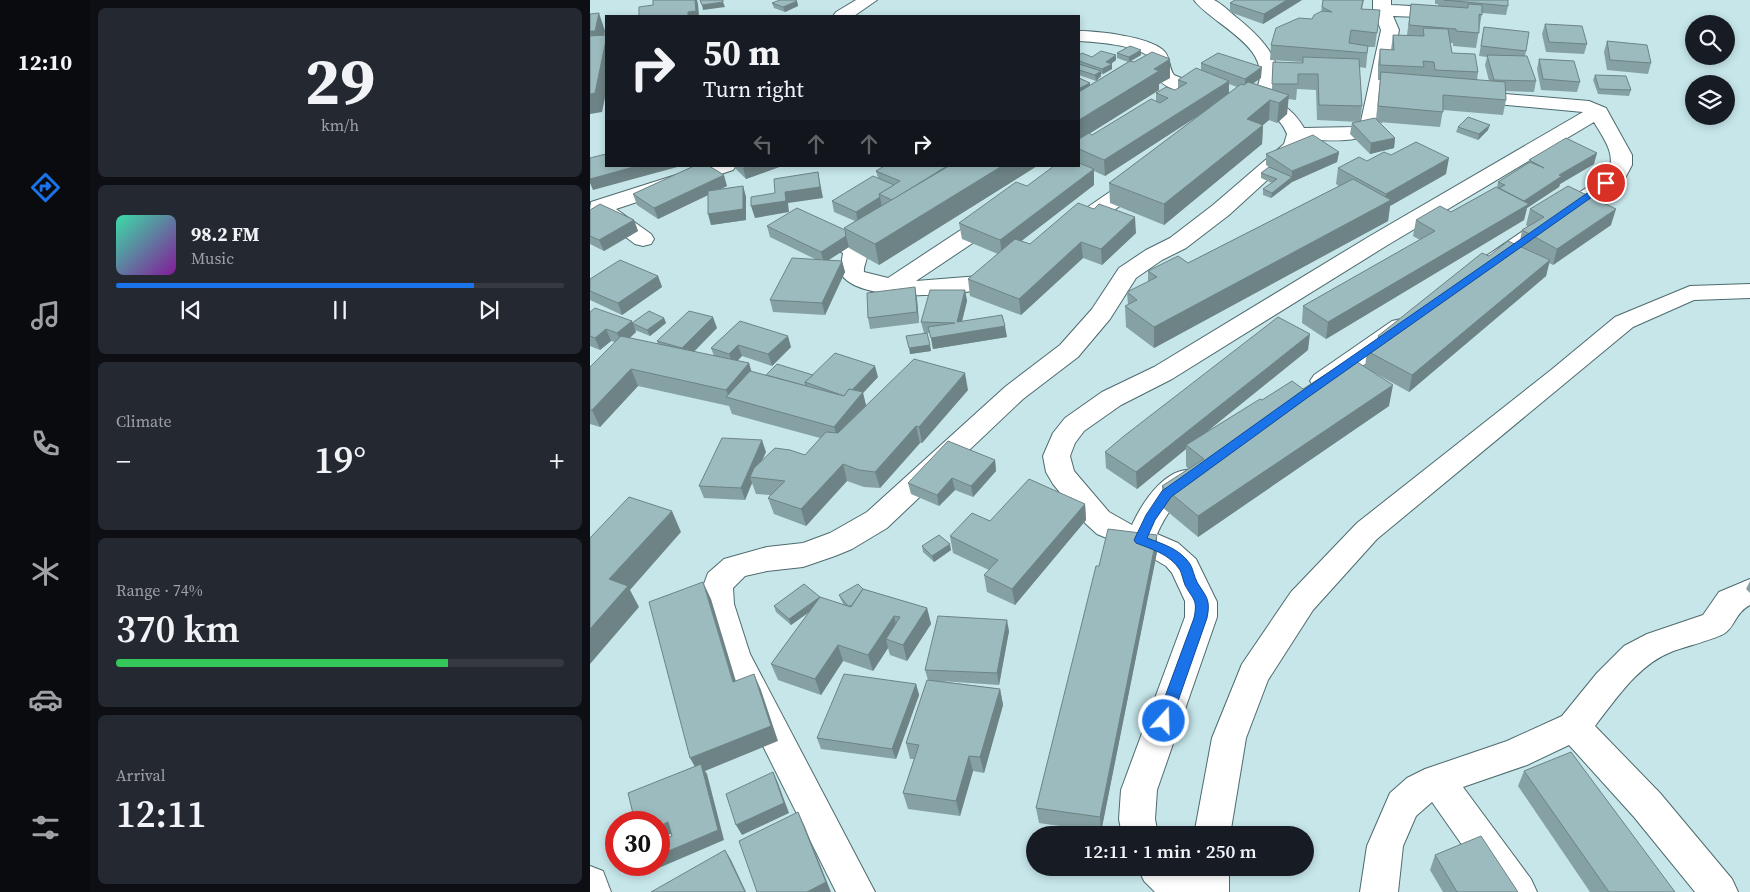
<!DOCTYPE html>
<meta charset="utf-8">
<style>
:root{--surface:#171b24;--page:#242831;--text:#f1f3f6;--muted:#9ea1a6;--line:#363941;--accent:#1a73e8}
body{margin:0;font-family:"Source Serif 4",serif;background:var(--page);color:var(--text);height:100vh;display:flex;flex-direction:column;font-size:19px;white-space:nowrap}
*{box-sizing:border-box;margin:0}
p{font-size:16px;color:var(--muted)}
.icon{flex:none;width:28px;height:28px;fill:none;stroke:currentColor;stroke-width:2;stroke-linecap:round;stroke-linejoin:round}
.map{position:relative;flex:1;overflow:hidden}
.drawer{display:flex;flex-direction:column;gap:8px;padding:8px;background:#0d0f14;width:500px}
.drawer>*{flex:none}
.hud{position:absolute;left:15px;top:15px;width:475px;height:152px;border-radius:0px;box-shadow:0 2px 8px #0003;background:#171b24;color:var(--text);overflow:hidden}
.tools{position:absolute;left:1095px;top:15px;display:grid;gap:10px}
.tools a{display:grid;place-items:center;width:50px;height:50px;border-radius:50%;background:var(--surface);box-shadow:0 2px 8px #0003;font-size:25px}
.speed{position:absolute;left:15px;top:811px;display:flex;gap:10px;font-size:25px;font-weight:700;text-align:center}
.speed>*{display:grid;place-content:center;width:65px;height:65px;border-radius:50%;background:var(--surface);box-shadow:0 2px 8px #0003;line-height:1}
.speed .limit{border:8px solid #d22;background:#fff;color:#111}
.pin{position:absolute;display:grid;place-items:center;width:42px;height:42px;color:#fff;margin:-21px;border:2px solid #fff;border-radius:50%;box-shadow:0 1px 5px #0007}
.me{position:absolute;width:55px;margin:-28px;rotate:20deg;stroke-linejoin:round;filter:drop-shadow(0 0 4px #0008)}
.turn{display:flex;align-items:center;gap:18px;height:105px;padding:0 15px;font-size:22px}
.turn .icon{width:65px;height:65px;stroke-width:2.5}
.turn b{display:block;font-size:35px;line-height:42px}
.lanes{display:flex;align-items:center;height:48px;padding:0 15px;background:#0003;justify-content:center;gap:25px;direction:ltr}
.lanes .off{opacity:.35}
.big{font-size:38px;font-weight:600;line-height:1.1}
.drawer .card{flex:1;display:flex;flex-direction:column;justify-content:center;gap:8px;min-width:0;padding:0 18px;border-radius:8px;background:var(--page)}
.drawer .dial{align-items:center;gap:0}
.dial b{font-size:65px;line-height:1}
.song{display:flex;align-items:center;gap:15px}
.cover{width:60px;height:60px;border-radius:8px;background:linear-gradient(135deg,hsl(160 70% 55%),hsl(290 70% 35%))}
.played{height:5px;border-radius:2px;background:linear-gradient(90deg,var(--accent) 80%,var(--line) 80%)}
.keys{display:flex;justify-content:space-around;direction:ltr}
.heat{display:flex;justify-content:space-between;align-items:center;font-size:28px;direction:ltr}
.charge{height:8px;border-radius:4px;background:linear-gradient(90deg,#34c759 74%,var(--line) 0)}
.trip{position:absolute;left:436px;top:826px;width:288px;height:50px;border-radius:25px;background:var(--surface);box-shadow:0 2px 8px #0003;font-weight:600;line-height:50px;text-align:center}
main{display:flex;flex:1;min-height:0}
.menu{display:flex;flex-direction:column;width:90px;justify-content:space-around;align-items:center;background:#090b0e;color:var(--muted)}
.menu .icon{width:35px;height:35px}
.menu .active{color:var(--accent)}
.menu b{font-size:22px;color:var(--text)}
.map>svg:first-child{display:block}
</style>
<main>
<nav class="menu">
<b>12:10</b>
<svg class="icon active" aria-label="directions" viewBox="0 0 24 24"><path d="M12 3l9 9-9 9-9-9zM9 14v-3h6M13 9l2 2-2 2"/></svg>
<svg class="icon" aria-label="music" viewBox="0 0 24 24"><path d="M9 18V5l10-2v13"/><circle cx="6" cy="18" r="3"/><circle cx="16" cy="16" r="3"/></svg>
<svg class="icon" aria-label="phone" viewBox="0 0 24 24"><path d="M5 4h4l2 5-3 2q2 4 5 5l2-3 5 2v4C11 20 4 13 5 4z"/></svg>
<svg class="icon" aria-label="climate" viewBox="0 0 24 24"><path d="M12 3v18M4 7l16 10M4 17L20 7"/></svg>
<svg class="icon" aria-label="car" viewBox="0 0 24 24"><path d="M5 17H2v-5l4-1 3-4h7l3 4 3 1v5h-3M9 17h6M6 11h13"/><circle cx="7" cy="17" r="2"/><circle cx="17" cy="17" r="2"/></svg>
<svg class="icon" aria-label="filters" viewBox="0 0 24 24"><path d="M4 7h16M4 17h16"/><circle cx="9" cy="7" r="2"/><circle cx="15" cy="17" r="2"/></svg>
</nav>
<section class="drawer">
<div class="card dial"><b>29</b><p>km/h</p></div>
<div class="card">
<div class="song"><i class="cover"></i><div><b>98.2 FM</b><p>Music</p></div></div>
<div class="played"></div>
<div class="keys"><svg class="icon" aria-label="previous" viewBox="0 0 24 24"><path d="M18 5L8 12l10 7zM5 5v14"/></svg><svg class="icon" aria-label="pause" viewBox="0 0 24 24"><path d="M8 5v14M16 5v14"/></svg><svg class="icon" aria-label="next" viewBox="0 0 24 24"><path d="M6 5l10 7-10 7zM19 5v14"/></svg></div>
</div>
<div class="card"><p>Climate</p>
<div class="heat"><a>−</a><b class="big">19°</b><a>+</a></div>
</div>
<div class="card"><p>Range · 74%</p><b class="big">370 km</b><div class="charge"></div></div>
<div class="card"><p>Arrival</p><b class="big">12:11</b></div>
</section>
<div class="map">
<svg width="1160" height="892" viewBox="0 0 1160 892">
<rect width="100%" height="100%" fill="#c6e6ea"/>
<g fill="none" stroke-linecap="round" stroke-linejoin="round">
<!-- minor casing -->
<g stroke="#4e6a6d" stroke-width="2">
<g id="minor">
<polygon points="266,0 287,0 264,16 243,16 246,12"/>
<path d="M604 0C610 0 619 0 624 0 631 3 640 12 646 17 670 36 705 69 678 99 695 104 705 113 714 128L764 127 771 121 791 30 783 10V0H801V5C817 6 854 6 864 21L861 25 855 26 829 17 803 16 809 30 791 122C774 147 742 139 715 140L710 150 639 215 596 248 572 260 546 278 520 319 488 357 433 399 297 528 262 549 245 556 213 567 177 571 155 576 143 588 144 604 160 654 285 892H246L128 656 111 592 118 573 134 559 177 547 213 543 240 533 277 512 415 387 470 345 502 309 529 268 556 250 580 238 623 205 694 144 697 134C685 105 663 115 654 102 658 97 664 93 667 88 685 47 621 24 604 0Z"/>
<path d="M489 31C509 31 559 37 573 50 581 57 578 67 584 75L603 83 631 89 634 93 631 97 624 99C607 95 579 93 567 78 562 72 564 62 559 57 547 45 506 42 489 41Z"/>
<path d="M880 91 999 101 1016 108 1042 155V165L1034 180 905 271 897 273 889 271 885 266 889 261 1018 173C1027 154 1013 138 1004 122L796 246 582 379 531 405 494 431 485 443 480 456 484 471 519 512 542 525C553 501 578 462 609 471L613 478C607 489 595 493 586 503 578 512 572 523 567 534L588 543 606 559 627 602V617L567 790 565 819 568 835H532L529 819 531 790 595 617V601L582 573 576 566 557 555 507 534 495 523 463 484 456 472 453 456 463 433 475 418 512 392 564 367 780 236 993 112 873 101 870 97 873 93Z"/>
<polygon points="114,166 146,166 143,170 26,209 61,234 64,239 61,244 53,246 45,244 0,210 1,202"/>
<polygon points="551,175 559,176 562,181 559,186 492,232 484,234 476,232 473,227 476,222 543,176"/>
<path d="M403 212 411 214 414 219 411 224 326 281 389 276 397 278 401 283 397 288C368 296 265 304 250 272L253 253 223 237 220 232 223 227C226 227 228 225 231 225 243 225 275 243 277 256 277 261 273 267 274 272L298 278 395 214Z"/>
<polygon points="1160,284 1160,298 1104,300 1043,327 787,539 723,610 678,680 656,738 640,835 604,835 622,738 652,664 701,592 767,523 961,370 1025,317 1100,286"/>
<polygon points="811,319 820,321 823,327 820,333 742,387 733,390 724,387 720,381 724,375 802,321"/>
<path d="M1160 579V605C1145 613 1146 625 1135 633 1127 639 1093 647 1081 652 1048 665 1026 699 1005 726L1070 793 1142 879 1148 892H1105L1044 817 979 745 937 765 873 787 941 879 947 892H905L842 802 826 816 813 846 808 892H770L777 846 800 793 817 778 835 769 917 741 972 716 1007 673 1034 646 1057 634 1113 615 1129 592Z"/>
<polygon points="0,866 13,871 21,892 0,892"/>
<polygon points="548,868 594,868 602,874 603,868 639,868 639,892 565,892 554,881"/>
</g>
</g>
<!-- minor -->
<use href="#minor" fill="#fff" fill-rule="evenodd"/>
</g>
<!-- wall -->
<g fill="#86a1a3" fill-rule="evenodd">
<polygon points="712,0 673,24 640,12 640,3"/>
<path d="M733 0H774L772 9 790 10 785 47H778L776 68 769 67 772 106 770 122 786 119 790 80H788V64L790 49 801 50 803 35H817L821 4 848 6V4H845V0H918V6L916 15 892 13 886 48 863 46V43H860L862 53 888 72 887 80 899 81 895 65 897 57 889 56 894 27 936 51 935 56 946 81 944 92 916 91V100L913 115 853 110 850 127 789 122 805 138 804 148 780 154 760 134 762 123 769 122 727 120 726 90 707 89 706 100 698 99 697 114 687 123 679 120 673 125 672 144 574 225 520 203 519 183 612 113 515 176 504 171V185L431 241 440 244 546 233 512 265 493 258 431 315 380 296 378 279 408 254 372 239 369 223 437 186 489 166V78L500 83V85L538 62 527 58V53L551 55 541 61 580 78 569 84V90L499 134 502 135 566 101V93L585 90 588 89V80L611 70V63L671 78 663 83 682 89 683 62 712 63V62L680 60 681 45 722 19 731 12ZM639 84 647 87 639 93Z"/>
<polygon points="207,1 208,6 195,12 184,8 182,3"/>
<polygon points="955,24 997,44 994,54 956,52 952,34"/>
<polygon points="1017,41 1061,63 1058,74 1017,70 1014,52"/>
<polygon points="489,55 502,57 526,55 526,60 521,64 522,69 513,74 511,74 511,76 506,81 489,75"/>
<polygon points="949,59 990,82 987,92 951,90 947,69"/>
<polygon points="1005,75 1041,90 1039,96 1008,94 1003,80"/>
<polygon points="868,127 898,130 888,140 866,132"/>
<polygon points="749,152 747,162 702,182 681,198 673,195 673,189 682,183 671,178 671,173 679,167 676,165 676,154"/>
<polygon points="801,155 856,174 800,206 798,221 564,348 536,327 535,306 538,305 537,292 558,282 558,271 598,263 749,186 746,184 748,168"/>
<polygon points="939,160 1004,164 970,184 969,187 937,208 934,220 736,339 712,323 713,306 830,240 823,236 826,220 861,212 907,187 908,182 938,163"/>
<polygon points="101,166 119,166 137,186 130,189 153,186 156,197 156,220 121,225 118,195 68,219 47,205 43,194 102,167"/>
<polygon points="143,166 192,166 156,179"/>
<polygon points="294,166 447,166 289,265 259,248 259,247 238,260 252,261 255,272 235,315 183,312 180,300 227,260 180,237 177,226 255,230 254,228 265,221 244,212 242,201 288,178 286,171"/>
<polygon points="940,209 1021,225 963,265 959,263 956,276 819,392 783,372 799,406 608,537 572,507 572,486 598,469 596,466 596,449 547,489 516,468 515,452 718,350 616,432 672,400 713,389 775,367 777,351 786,343 788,336 899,256 929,246 932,230 938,227 936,225"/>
<polygon points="0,210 44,220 48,231 14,251 0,244"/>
<polygon points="68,276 72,287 32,315 0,300 0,279"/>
<polygon points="325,287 327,299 329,323 280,329 278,318"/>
<polygon points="375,290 377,301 372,321 417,337 343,349 340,333 337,333 341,351 320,354 334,333 331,322"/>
<polygon points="0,312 43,323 74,318 76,323 60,336 45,330 46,332 40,338 68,344 67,341 127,328 104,352 124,356 121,348 150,321 201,347 182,366 152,356 147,361 159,363 161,372 176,375 223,375 288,377 273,393 276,406 378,390 332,443 330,443 290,488 274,487 257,481 216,526 184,514 178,498 180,495 166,494 162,483 155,500 114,498 109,486 176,452 171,461 215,455 230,438 142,414 139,406 48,386 10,427 0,424 0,367 25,342 21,341 10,350 0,346"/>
<polygon points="405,460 406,471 383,497 365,490 349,506 321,494 318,483"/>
<polygon points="495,504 496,520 425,605 397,592 394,575 399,570 363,553 360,536 400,521"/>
<polygon points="567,535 567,552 511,832 449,823 446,808 509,566"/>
<polygon points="332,546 361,550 344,562 333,552"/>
<polygon points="1160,581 1160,593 1156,589"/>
<polygon points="273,589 337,608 341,624 317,661 300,655 298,648 283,671 253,661 231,695 188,680 181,664 220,611 201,625 186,612 184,606 230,597 254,605 251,600 249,595"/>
<polygon points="419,631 409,685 350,681 410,689 413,705 394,773 383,771 370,816 318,809 313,793 324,759 320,759 316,743 338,680 335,670"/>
<polygon points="326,684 329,695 306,759 231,749 227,738"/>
<polygon points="934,771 1085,892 1000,892 928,786"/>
<polygon points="845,855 928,892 853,892 840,870"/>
</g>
<!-- shaded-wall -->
<g fill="#6d8385">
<polygon points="105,0 107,0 108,4 109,16 98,16 98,12"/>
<polygon points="697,0 712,0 673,24 674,14"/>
<polygon points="207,1 208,6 195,12 193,7"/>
<polygon points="133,2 135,7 113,10 112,5"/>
<polygon points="9,13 15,31 12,49 0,50 0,31"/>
<polygon points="16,40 16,93 12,112 0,114 0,94"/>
<polygon points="551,50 551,55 539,62 539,57"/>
<polygon points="526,55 526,60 519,65 522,64 522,69 513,74 512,69 516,62"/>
<polygon points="580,59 580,78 569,84 569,90 489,140 489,120 564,69"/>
<polygon points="672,67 671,78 655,89 655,79"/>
<polygon points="511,71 511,76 506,81 505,75"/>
<polygon points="639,81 639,96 515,176 514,160"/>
<polygon points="500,83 500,89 491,94 490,88"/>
<polygon points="699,95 697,114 687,123 689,103"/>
<polygon points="680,100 679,120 673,125 672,144 574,225 574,204 657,119"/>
<polygon points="900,125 898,130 888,140 889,134"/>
<polygon points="805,138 804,148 780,154 781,143"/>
<polygon points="749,152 747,162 702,182 681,198 682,193 702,177 702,171"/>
<polygon points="1007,153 1004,164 970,184 969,187 937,208 934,220 736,339 738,322 969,175"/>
<polygon points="859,158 856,174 800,206 798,221 564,348 564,327 794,204 796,194"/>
<polygon points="47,166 91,166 3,190 0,183 0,179"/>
<polygon points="158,166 192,166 156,179 153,168"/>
<polygon points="412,166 447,166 289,265 285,244"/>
<polygon points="504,169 504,185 412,256 410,240"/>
<polygon points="228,172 233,198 198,203 199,212 165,218 161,206 195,192"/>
<polygon points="134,175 137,186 68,219 64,208"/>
<polygon points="153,186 156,197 156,220 121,225 118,214"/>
<polygon points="290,197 292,208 268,223 266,212"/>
<polygon points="1026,209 1021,225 963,265 967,249"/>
<polygon points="545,217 546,233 512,265 511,249"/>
<polygon points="44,220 48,231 14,251 9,240"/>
<polygon points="256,236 259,247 234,263 231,252"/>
<polygon points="491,242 493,258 431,315 429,299"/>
<polygon points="960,260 956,276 819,392 822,375"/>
<polygon points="252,261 255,272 235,315 232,303"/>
<polygon points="68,276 72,287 32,315 28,303"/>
<polygon points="325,287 327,299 329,323 327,312"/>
<polygon points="375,290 377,301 369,333 415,326 417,337 343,349 341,338 367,322"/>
<polygon points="123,317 127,328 96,359 92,348"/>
<polygon points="74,318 76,323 60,336 57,330"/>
<polygon points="42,321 46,332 32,344 27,333"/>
<polygon points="16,329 21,341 10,350 5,338"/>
<polygon points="720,334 718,350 598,447 596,445 596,449 547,489 546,472"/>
<polygon points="198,336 201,347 182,366 178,354"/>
<polygon points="148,345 152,356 143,365 139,354"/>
<polygon points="340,345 341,351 320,354 319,348"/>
<polygon points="159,363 164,380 139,398 136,390"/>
<polygon points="285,366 288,377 273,393 277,409 249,443 244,427 256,396"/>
<polygon points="41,369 48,386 10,427 2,410"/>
<polygon points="375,373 378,390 332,443 329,427"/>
<polygon points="803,385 799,406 608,537 608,516"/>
<polygon points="326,426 330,443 290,488 285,472"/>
<polygon points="172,440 176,452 164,478 160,477 162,483 155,500 151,488"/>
<polygon points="405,460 406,471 383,497 381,486"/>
<polygon points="253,464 257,481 216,526 211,509"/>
<polygon points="362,478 365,490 349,506 347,495"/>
<polygon points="495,504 496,520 425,605 422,589"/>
<polygon points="82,511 91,532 40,590 49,607 0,664 0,629 19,579"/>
<polygon points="567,535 567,552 511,832 510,817"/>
<polygon points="360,544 361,550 344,562 342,556"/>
<polygon points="113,582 121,599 151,698 143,682"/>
<polygon points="230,597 232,603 201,625 199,619"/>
<polygon points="337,608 341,624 317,661 313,645"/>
<polygon points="304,616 308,632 296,639 298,648 283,671 278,655"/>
<polygon points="417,620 419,631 409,685 407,673"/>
<polygon points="248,645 253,661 231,695 225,679"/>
<polygon points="164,674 171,690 188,741 115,771 117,774 134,840 64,870 60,865 69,865 69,855 128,830 109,774 100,758"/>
<polygon points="326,684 329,695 306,759 302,749"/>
<polygon points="410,689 413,705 394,773 390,757"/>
<polygon points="379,756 383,771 370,816 366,801"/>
<polygon points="183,772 188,783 199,813 152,835 146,825"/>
<polygon points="208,812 215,827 241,892 217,892"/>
<polygon points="78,822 85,832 69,839 69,826"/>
<polygon points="135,850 141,860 156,892 155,892"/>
</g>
<!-- building -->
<g fill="#9cbbbe" stroke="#6d8385">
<polygon points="63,0 105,0 106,11 98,12 98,16 49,16 49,7 63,5"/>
<polygon points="110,0 133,0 133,2 112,5"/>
<polygon points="190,0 205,0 207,1 193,7 182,3"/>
<polygon points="645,0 697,0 674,14 640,3"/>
<polygon points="733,0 773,0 771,9 790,10 787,33 761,30 759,43 778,46 777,53 681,45 686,28 709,18 722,19 724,15 732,11 742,12 732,7"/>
<polygon points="854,0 918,0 918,6"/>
<polygon points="821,4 878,8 878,4 892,5 892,15 889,14 889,33 866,31 866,29 819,25"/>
<polygon points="9,13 5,31 0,31 0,14"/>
<polygon points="955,24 992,26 997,44 959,42"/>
<polygon points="894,27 939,32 936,51 891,46"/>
<polygon points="833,28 858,29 862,53 885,54 888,72 845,70 844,62 833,61 834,67 790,65 790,49 804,50 803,35 834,36"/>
<polygon points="16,35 16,40 5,93 0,94 0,36"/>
<polygon points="1017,41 1057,45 1061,63 1020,60"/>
<polygon points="540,46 551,50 539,57 527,53"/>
<polygon points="511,51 526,55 516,62 522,64 512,69 489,61 489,55 492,53 502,57"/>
<polygon points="562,52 580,59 564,69 569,71 489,120 489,92 540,61 544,62"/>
<polygon points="628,53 672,67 655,79 611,63"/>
<polygon points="897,55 937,56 946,81 904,80"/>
<polygon points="713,57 769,59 772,106 729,105 728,74 708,74 708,84 682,84 683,62 713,63"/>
<polygon points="949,59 984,61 990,82 953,79"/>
<polygon points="489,64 511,71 505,75 489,70"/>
<polygon points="606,68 639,81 514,160 489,149 489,139 499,133 502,135 561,99 570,103 578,98 566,93 576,87 585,90 597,83 588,80"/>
<polygon points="791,72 915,82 916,100 853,95 853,112 788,106"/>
<polygon points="1005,75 1036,76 1041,90 1009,89"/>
<polygon points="489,78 500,83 490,88 489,87"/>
<polygon points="658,82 699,95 689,103 680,100 657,119 673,125 574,204 519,183 651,84 654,85"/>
<polygon points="878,117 900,125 889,134 868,127"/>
<polygon points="785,118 805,138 781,143 762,123"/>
<polygon points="723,135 749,152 702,171 676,154"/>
<polygon points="976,138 1007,153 969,175 972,176 934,201 909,188 915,185 908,182 940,162 954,168 939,160"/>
<polygon points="826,142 859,158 796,194 748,168 769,157 777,161 794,152 801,155"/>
<polygon points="16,154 16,166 47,166 0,179 0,158"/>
<polygon points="489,163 504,169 410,240 369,223 426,182 437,186 464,166 489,166"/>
<polygon points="104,166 119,166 134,175 64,208 43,194"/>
<polygon points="294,166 357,166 302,200 289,194 310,181 286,171"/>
<polygon points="359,166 412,166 285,244 254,228"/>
<polygon points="679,167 702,177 682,193 673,189 687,179 671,173"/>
<polygon points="228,172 230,187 195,192 196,201 161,206 161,197 185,193 184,179"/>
<polygon points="283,176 304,185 289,194 290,197 266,212 242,201"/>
<polygon points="763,179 801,200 564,327 535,306 547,300 537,292 567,277 558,271 588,256 598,263"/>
<polygon points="153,186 153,209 118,214 118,191"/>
<polygon points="978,186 1026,209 967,249 932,230 954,217 940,209"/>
<polygon points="906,187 939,204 738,322 713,306 845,231 826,220 850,206 861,212"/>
<polygon points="488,203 504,209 509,204 545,217 511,249 491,242 429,299 378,279 425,239 440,244"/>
<polygon points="10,204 44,220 9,240 0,236 0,210"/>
<polygon points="207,208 255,230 256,236 231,252 177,226"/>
<polygon points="918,241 960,260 822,375 777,351 792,339 788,336 892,253 899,256"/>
<polygon points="202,258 252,261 232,303 180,300"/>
<polygon points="30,260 68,276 28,303 0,291 0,279"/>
<polygon points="325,287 327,312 278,318 277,293"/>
<polygon points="340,290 375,290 367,322 412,315 415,326 341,338 338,327 365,323 331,322"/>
<polygon points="5,308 42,321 27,333 16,329 5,338 0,336 0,312"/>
<polygon points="59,311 74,318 57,330 42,323"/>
<polygon points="99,311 123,317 92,348 67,341"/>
<polygon points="688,317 720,334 546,472 515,452 534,436"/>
<polygon points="150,321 198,336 178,354 148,345 139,354 121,348"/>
<polygon points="337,333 340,345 319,348 316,336"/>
<polygon points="31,336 159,363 136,390 41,369 2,410 0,410 0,367"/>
<polygon points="245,353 285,366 262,390 259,389 254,396 215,382"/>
<polygon points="761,358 803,385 608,516 572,486 614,459 596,445 670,399 672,400 702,381 713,389"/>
<polygon points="324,359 375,373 329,427 326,426 285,472 269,470 253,464 211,509 178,498 195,481 160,477 164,468 185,448 200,450 215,455 236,432 248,433"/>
<polygon points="187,364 223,375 215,382 216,386 176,375"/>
<polygon points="160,371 254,396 259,389 273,392 244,427 136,397"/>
<polygon points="132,438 172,440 151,488 109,486"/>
<polygon points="358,441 405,460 381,486 362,478 347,495 318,483"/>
<polygon points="439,479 495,504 422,589 394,575 408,560 360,536 382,513 400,521"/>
<polygon points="39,497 82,511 19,579 38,586 0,629 0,538"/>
<polygon points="518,529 567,535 510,817 446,808 506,566 509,566"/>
<polygon points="349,535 360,544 342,556 332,546"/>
<polygon points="113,582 143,682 164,674 181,726 100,758 59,602"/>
<polygon points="214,584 230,597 199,619 184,606"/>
<polygon points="268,584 273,589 262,605 260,606 258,606 249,595"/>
<polygon points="273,589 337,608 313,645 296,639 310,617 304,616 278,655 248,645 225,679 181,664 230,597 261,607"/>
<polygon points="348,616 417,620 407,673 335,670"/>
<polygon points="254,674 326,684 302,749 227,738"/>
<polygon points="337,680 410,689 390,757 379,756 366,801 313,793 329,745 316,743"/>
<polygon points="981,752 1085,892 1019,892 934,771"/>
<polygon points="111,764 128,830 69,855 69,841 82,836 78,822 69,826 69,822 45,822 38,793"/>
<polygon points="183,772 194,803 146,825 136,794"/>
<polygon points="208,812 236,882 217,892 167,892 149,841"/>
<polygon points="891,836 928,892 867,892 845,855"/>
<polygon points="135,850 155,892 61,892"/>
</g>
<!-- route -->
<path fill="#1a73e8" stroke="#114b97" d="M1016 180 1019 181V185L717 398 581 497 565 520 557 538C573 544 590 549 600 564 603 569 604 576 607 582 616 597 621 599 617 618L581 721 578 725 574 727 569 725 566 721 604 618C608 599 603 600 595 585 593 580 592 574 590 570 580 554 561 549 546 543L544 540 556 515 572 491 709 393Z"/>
</svg>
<div class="tools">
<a><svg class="icon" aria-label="search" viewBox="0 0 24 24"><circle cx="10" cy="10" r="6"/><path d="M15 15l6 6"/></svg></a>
<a><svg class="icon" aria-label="layers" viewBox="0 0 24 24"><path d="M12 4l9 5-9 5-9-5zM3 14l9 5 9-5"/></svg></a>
</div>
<div class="speed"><div class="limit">30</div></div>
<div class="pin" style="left:1016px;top:183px;background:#d93025"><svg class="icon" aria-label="arrive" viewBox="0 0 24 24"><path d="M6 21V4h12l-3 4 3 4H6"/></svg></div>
<svg class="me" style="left:574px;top:721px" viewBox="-20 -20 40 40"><circle r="17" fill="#1a73e8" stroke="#fff" stroke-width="3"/><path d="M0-11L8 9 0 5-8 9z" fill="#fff"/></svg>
<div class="trip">12:11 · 1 min · 250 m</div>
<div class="hud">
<div class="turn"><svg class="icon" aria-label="right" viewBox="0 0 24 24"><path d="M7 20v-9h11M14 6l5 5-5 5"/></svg><div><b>50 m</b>Turn right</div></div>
<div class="lanes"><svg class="icon off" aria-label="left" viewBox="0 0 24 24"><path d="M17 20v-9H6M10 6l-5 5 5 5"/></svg><svg class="icon off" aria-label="ahead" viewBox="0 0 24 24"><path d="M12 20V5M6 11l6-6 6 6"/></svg><svg class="icon off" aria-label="ahead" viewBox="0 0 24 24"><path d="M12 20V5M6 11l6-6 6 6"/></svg><svg class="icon" aria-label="right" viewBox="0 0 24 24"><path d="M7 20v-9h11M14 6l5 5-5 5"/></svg></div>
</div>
</div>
</main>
